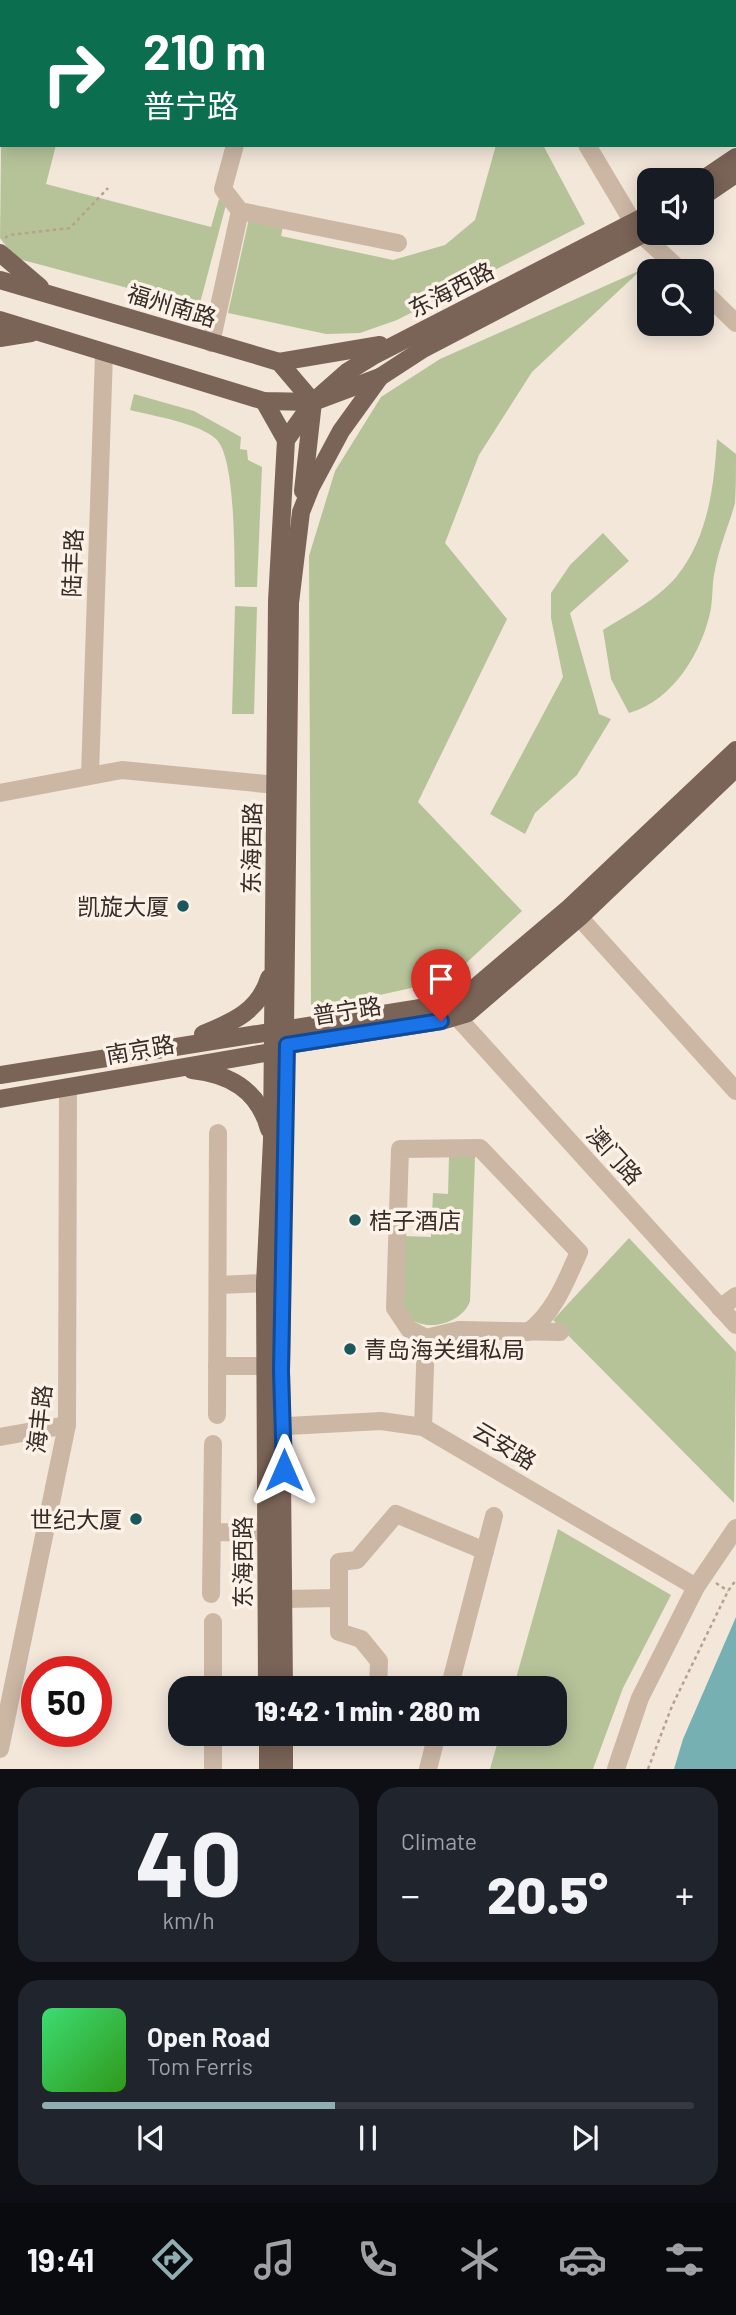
<!DOCTYPE html>
<meta charset="utf-8">
<style>
:root{--surface:#171b24;--page:#20242c;--text:#f1f3f6;--muted:#9ea1a6;--line:#363941;--accent:#90adb1}
body{margin:0;font-family:Barlow,"Noto Sans SC",sans-serif;background:var(--page);color:var(--text);height:100vh;display:flex;flex-direction:column;font-size:26px;white-space:nowrap}
*{box-sizing:border-box;margin:0}
p{font-size:23px;color:var(--muted)}
.icon{flex:none;width:38px;height:38px;fill:none;stroke:currentColor;stroke-width:2;stroke-linecap:round;stroke-linejoin:round}
.map{position:relative;height:1769px;overflow:hidden}
.drawer{display:flex;flex-direction:column;gap:18px;padding:18px;background:#0d0f14;flex:1}
.drawer>*{flex:none}
.guide{position:absolute;left:0px;top:0px;width:737px;height:147px;box-shadow:0 4px 18px #0003;background:#0b6e4f;color:#fff;overflow:hidden}
.fabs{position:absolute;left:637px;top:168px;display:grid;gap:14px}
.fabs a{display:grid;place-items:center;width:77px;height:77px;border-radius:14px;background:var(--surface);box-shadow:0 4px 18px #0003;font-size:35px}
.speed{position:absolute;left:21px;top:1656px;display:flex;gap:14px;font-size:35px;font-weight:700;text-align:center}
.speed>*{display:grid;place-content:center;width:91px;height:91px;border-radius:50%;background:var(--surface);box-shadow:0 4px 18px #0003;line-height:1}
.speed .limit{border:10px solid #d22;background:#fff;color:#111}
.pin{position:absolute;display:grid;place-items:center;width:60px;height:60px;color:#fff;margin:-72px -30px;border-radius:50% 50% 50% 0;rotate:-45deg;box-shadow:0 0 7px #0007}
.pin .icon{rotate:45deg}
.me{position:absolute;width:77px;margin:-38px;rotate:0deg;stroke-linejoin:round;filter:drop-shadow(0 0 5px #0008)}
.turn{display:flex;align-items:center;gap:24px;height:147px;padding:0 28px;font-size:32px}
.turn .icon{width:91px;height:91px;stroke-width:2.5}
.turn b{display:block;font-size:49px;line-height:60px}
.big{font-size:52px;font-weight:800;line-height:1.1}
.drawer .tile{flex:1;display:flex;flex-direction:column;justify-content:center;gap:10px;min-width:0;padding:0 24px;border-radius:21px;background:var(--page)}
.drawer .dial{align-items:center;gap:0}
.dial b{font-size:91px;line-height:1}
.song{display:flex;align-items:center;gap:21px}
.cover{width:84px;height:84px;border-radius:10px;background:linear-gradient(135deg,hsl(140 70% 55%),hsl(110 70% 35%))}
.played{height:7px;border-radius:4px;background:linear-gradient(90deg,var(--accent) 45%,var(--line) 45%)}
.keys{display:flex;justify-content:space-around;direction:ltr}
.heat{display:flex;justify-content:space-between;align-items:center;font-size:38px;direction:ltr}
.drawer .tiles{flex:1;display:grid;gap:18px;grid-template-columns:1fr 1fr}
.tile:last-child{grid-column:span 2}
.trip{position:absolute;left:168px;top:1676px;width:399px;height:70px;border-radius:21px;background:var(--surface);box-shadow:0 4px 18px #0003;font-weight:800;line-height:70px;text-align:center}
.menu{display:flex;height:112px;justify-content:space-around;align-items:center;background:#090b0e;color:var(--muted)}
.menu .icon{width:49px;height:49px}
.menu .on{color:var(--accent)}
.menu b{font-size:32px;color:var(--text)}
.map>svg:first-child{display:block}
</style>
<div class="map">
<svg width="736" height="1769" viewBox="0 0 736 1769">
<rect width="100%" height="100%" fill="#f3e7da"/>
<!-- green -->
<g fill="#b6c399">
<polygon points="2,72 2,145 56,145 46,184 211,227 219,199 227,201 199,307 15,258 0,238"/>
<polygon points="496,145 543,145 585,224 397,320 360,333 326,334 228,313 252,205 286,212 281,236 393,260 445,245 475,220"/>
<polygon points="641,270 532,372 479,455 445,543 507,619 418,802 522,911 448,980 311,1010 309,556 335,471 381,397 440,359"/>
<path d="M134 394 194 411 241 437 240 449 247 450 248 460 262 467 257 587H235C234 557 236 457 216 439 199 423 153 416 130 410Z"/>
<path d="M717 439 736 454C736 469 736 489 735 503 729 525 719 547 715 570 712 582 713 595 711 608 703 651 673 701 629 713L611 679 603 630C628 614 657 600 677 576 708 537 714 487 717 439Z"/>
<polygon points="603,533 629,561 570,613 599,714 611,719 577,775 535,813 525,834 490,814 563,677 551,618 551,593 570,565"/>
<polygon points="235,606 257,607 254,714 232,714"/>
<path d="M449 1157H475L470 1301C461 1328 409 1337 401 1303 397 1287 403 1254 404 1236L431 1237 433 1193 448 1194Z"/>
<polygon points="629,1238 736,1352 734,1503 553,1320"/>
<polygon points="558,1529 671,1595 623,1688 593,1769 490,1769 500,1734 555,1734 555,1689 513,1689"/>
</g>
<!-- water -->
<polygon fill="#77b0b2" points="736,1617 736,1769 674,1769 683,1739"/>
<g fill="none" stroke-linecap="round" stroke-linejoin="round">
<!-- path -->
<g stroke="#b8a08f" stroke-width="2.5" stroke-dasharray="3.5 3.5" stroke-linecap="butt">
<polyline points="5,238 9,235 70,228 108,188"/>
<polyline points="716,1583 728,1591"/>
<polyline points="648,1769 672,1706 728,1591 736,1580"/>
</g>
<!-- minor -->
<g stroke="#ccb7a5" stroke-width="18">
<polyline points="74,0 81,2"/>
<polyline points="500,0 502,2"/>
<polyline points="113,2 113,0"/>
<polyline points="235,145 223,189 240,211 398,243"/>
<polyline points="587,145 634,224"/>
<polyline points="642,235 681,271"/>
<polyline points="702,290 736,323"/>
<polyline points="211,343 240,211"/>
<polyline points="90,775 104,353"/>
<polyline points="0,793 122,770 276,785"/>
<polyline points="570,907 736,1091"/>
<polyline points="457,1017 736,1325"/>
<polyline points="218,1285 265,1283"/>
<polyline points="720,1308 736,1296"/>
<polyline points="426,1338 459,1330 560,1332"/>
<polyline points="217,1366 265,1366"/>
<polyline points="217,1415 218,1133"/>
<polyline points="269,1427 381,1421 423,1427 696,1587"/>
<path d="M423 1427 426 1338 409 1329 395 1308 400 1149 480 1148 579 1252C566 1281 554 1313 528 1332"/>
<polyline points="0,1437 67,1425"/>
<polyline points="212,1532 266,1533"/>
<polyline points="211,1594 213,1444"/>
<polyline points="284,1599 338,1598"/>
<polyline points="213,1622 213,1689"/>
<polyline points="378,1689 379,1661 361,1639 339,1632 339,1562 357,1560 396,1514 485,1551"/>
<polyline points="449,1689 494,1516"/>
<polyline points="0,1749 67,1425 68,1087"/>
<polyline points="213,1769 213,1734"/>
<polyline points="428,1769 437,1734"/>
<polyline points="616,1769 640,1698 696,1587 736,1528"/>
</g>
<!-- major -->
<g stroke="#7a6357" stroke-width="18">
<polyline points="0,4 1,0"/>
<polyline points="702,180 736,157"/>
<polyline points="702,197 736,174"/>
<polyline points="0,253 40,287"/>
<polyline points="0,280 279,362 313,402 303,491"/>
<polyline points="0,320 264,401 313,402 380,377"/>
<polyline points="0,338 31,333"/>
<polyline points="279,362 380,345"/>
<polyline points="264,401 286,440"/>
<path d="M203 1034C233 1022 259 1011 269 978"/>
<path d="M192 1070C229 1074 258 1089 269 1129"/>
<polyline points="0,1075 458,1002 570,907 736,750"/>
<polyline points="0,1099 271,1052 287,1045 441,1021 468,1013 580,917 736,768"/>
<polyline points="267,1689 265,1283 272,1140 277,601 286,440 313,402 347,372 373,356 649,214"/>
<polyline points="284,1689 281,1371 290,603 301,512 311,487 341,431 380,377 423,349 649,231"/>
<polyline points="268,1734 268,1769"/>
<polyline points="284,1734 284,1769"/>
</g>
</g>
<g fill="none" stroke-linecap="round" stroke-linejoin="round">
<!-- route casing -->
<g stroke="#114b97" stroke-width="18">
<polyline id="route" points="284,1470 281,1371 287,1045 441,1021"/>
</g>
<!-- route -->
<use href="#route" stroke="#1a73e8" stroke-width="12"/>
</g>
<!-- markers -->
<g fill="#1a585c" stroke="#fbf1e7" stroke-width="2.5">
<circle cx="183" cy="906" r="7"/>
<circle cx="355" cy="1220" r="7"/>
<circle cx="350" cy="1349" r="7"/>
<circle cx="136" cy="1519" r="7"/>
</g>
<g text-anchor="middle" dominant-baseline="central" stroke-width="7" stroke-linejoin="round" paint-order="stroke">
<!-- street labels -->
<g font-size="23" fill="#372c27" stroke="#fbf1e7">
<text transform="translate(451 289) rotate(-27)">东海西路</text>
<text transform="translate(172 305) rotate(17)">福州南路</text>
<text transform="translate(72 563) rotate(-88)">陆丰路</text>
<text transform="translate(251 848) rotate(-89)">东海西路</text>
<text transform="translate(347 1010) rotate(-9)">普宁路</text>
<text transform="translate(140 1049) rotate(-10)">南京路</text>
<text transform="translate(615 1155) rotate(48)">澳门路</text>
<text transform="translate(39 1419) rotate(-84)">海丰路</text>
<text transform="translate(505 1445) rotate(31)">云安路</text>
<text transform="translate(242 1562) rotate(-90)">东海西路</text>
</g>
<!-- poi labels -->
<g font-size="23" fill="#372c27" stroke="#fbf1e7" text-anchor="end">
<text x="169" y="906">凯旋大厦</text>
<text x="369" y="1220" text-anchor="start">桔子酒店</text>
<text x="364" y="1349" text-anchor="start">青岛海关缉私局</text>
<text x="122" y="1519">世纪大厦</text>
</g>
</g>
</svg>
<div class="fabs">
<a><svg class="icon" aria-label="sound" viewBox="0 0 24 24"><path d="M4 9h4l5-4v14l-5-4H4zM17 9q2 3 0 6"/></svg></a>
<a><svg class="icon" aria-label="search" viewBox="0 0 24 24"><circle cx="10" cy="10" r="6"/><path d="M15 15l6 6"/></svg></a>
</div>
<div class="speed"><div class="limit">50</div></div>
<div class="pin" style="left:441px;top:1021px;background:#d93025"><svg class="icon" aria-label="arrive" viewBox="0 0 24 24"><path d="M6 21V4h12l-3 4 3 4H6"/></svg></div>
<svg class="me" style="left:284px;top:1470px" viewBox="-20 -20 40 40"><path d="M0-17L14 15 0 8-14 15z" fill="#1a73e8" stroke="#fff" stroke-width="4"/></svg>
<div class="trip">19:42 · 1 min · 280 m</div>
<div class="guide">
<div class="turn"><svg class="icon" aria-label="right" viewBox="0 0 24 24"><path d="M7 20v-9h11M14 6l5 5-5 5"/></svg><div><b>210 m</b>普宁路</div></div>
</div>
</div>
<section class="drawer">
<div class="tiles">
<div class="tile dial"><b>40</b><p>km/h</p></div>
<div class="tile"><p>Climate</p>
<div class="heat"><a>−</a><b class="big">20.5°</b><a>+</a></div>
</div>
<div class="tile">
<div class="song"><i class="cover"></i><div><b>Open Road</b><p>Tom Ferris</p></div></div>
<div class="played"></div>
<div class="keys"><svg class="icon" aria-label="previous" viewBox="0 0 24 24"><path d="M18 5L8 12l10 7zM5 5v14"/></svg><svg class="icon" aria-label="pause" viewBox="0 0 24 24"><path d="M8 5v14M16 5v14"/></svg><svg class="icon" aria-label="next" viewBox="0 0 24 24"><path d="M6 5l10 7-10 7zM19 5v14"/></svg></div>
</div>
</div>
</section>
<nav class="menu">
<b>19:41</b>
<svg class="icon on" aria-label="directions" viewBox="0 0 24 24"><path d="M12 3l9 9-9 9-9-9zM9 14v-3h6M13 9l2 2-2 2"/></svg>
<svg class="icon" aria-label="music" viewBox="0 0 24 24"><path d="M9 18V5l10-2v13"/><circle cx="6" cy="18" r="3"/><circle cx="16" cy="16" r="3"/></svg>
<svg class="icon" aria-label="phone" viewBox="0 0 24 24"><path d="M5 4h4l2 5-3 2q2 4 5 5l2-3 5 2v4C11 20 4 13 5 4z"/></svg>
<svg class="icon" aria-label="climate" viewBox="0 0 24 24"><path d="M12 3v18M4 7l16 10M4 17L20 7"/></svg>
<svg class="icon" aria-label="car" viewBox="0 0 24 24"><path d="M5 17H2v-5l4-1 3-4h7l3 4 3 1v5h-3M9 17h6M6 11h13"/><circle cx="7" cy="17" r="2"/><circle cx="17" cy="17" r="2"/></svg>
<svg class="icon" aria-label="filters" viewBox="0 0 24 24"><path d="M4 7h16M4 17h16"/><circle cx="9" cy="7" r="2"/><circle cx="15" cy="17" r="2"/></svg>
</nav>
